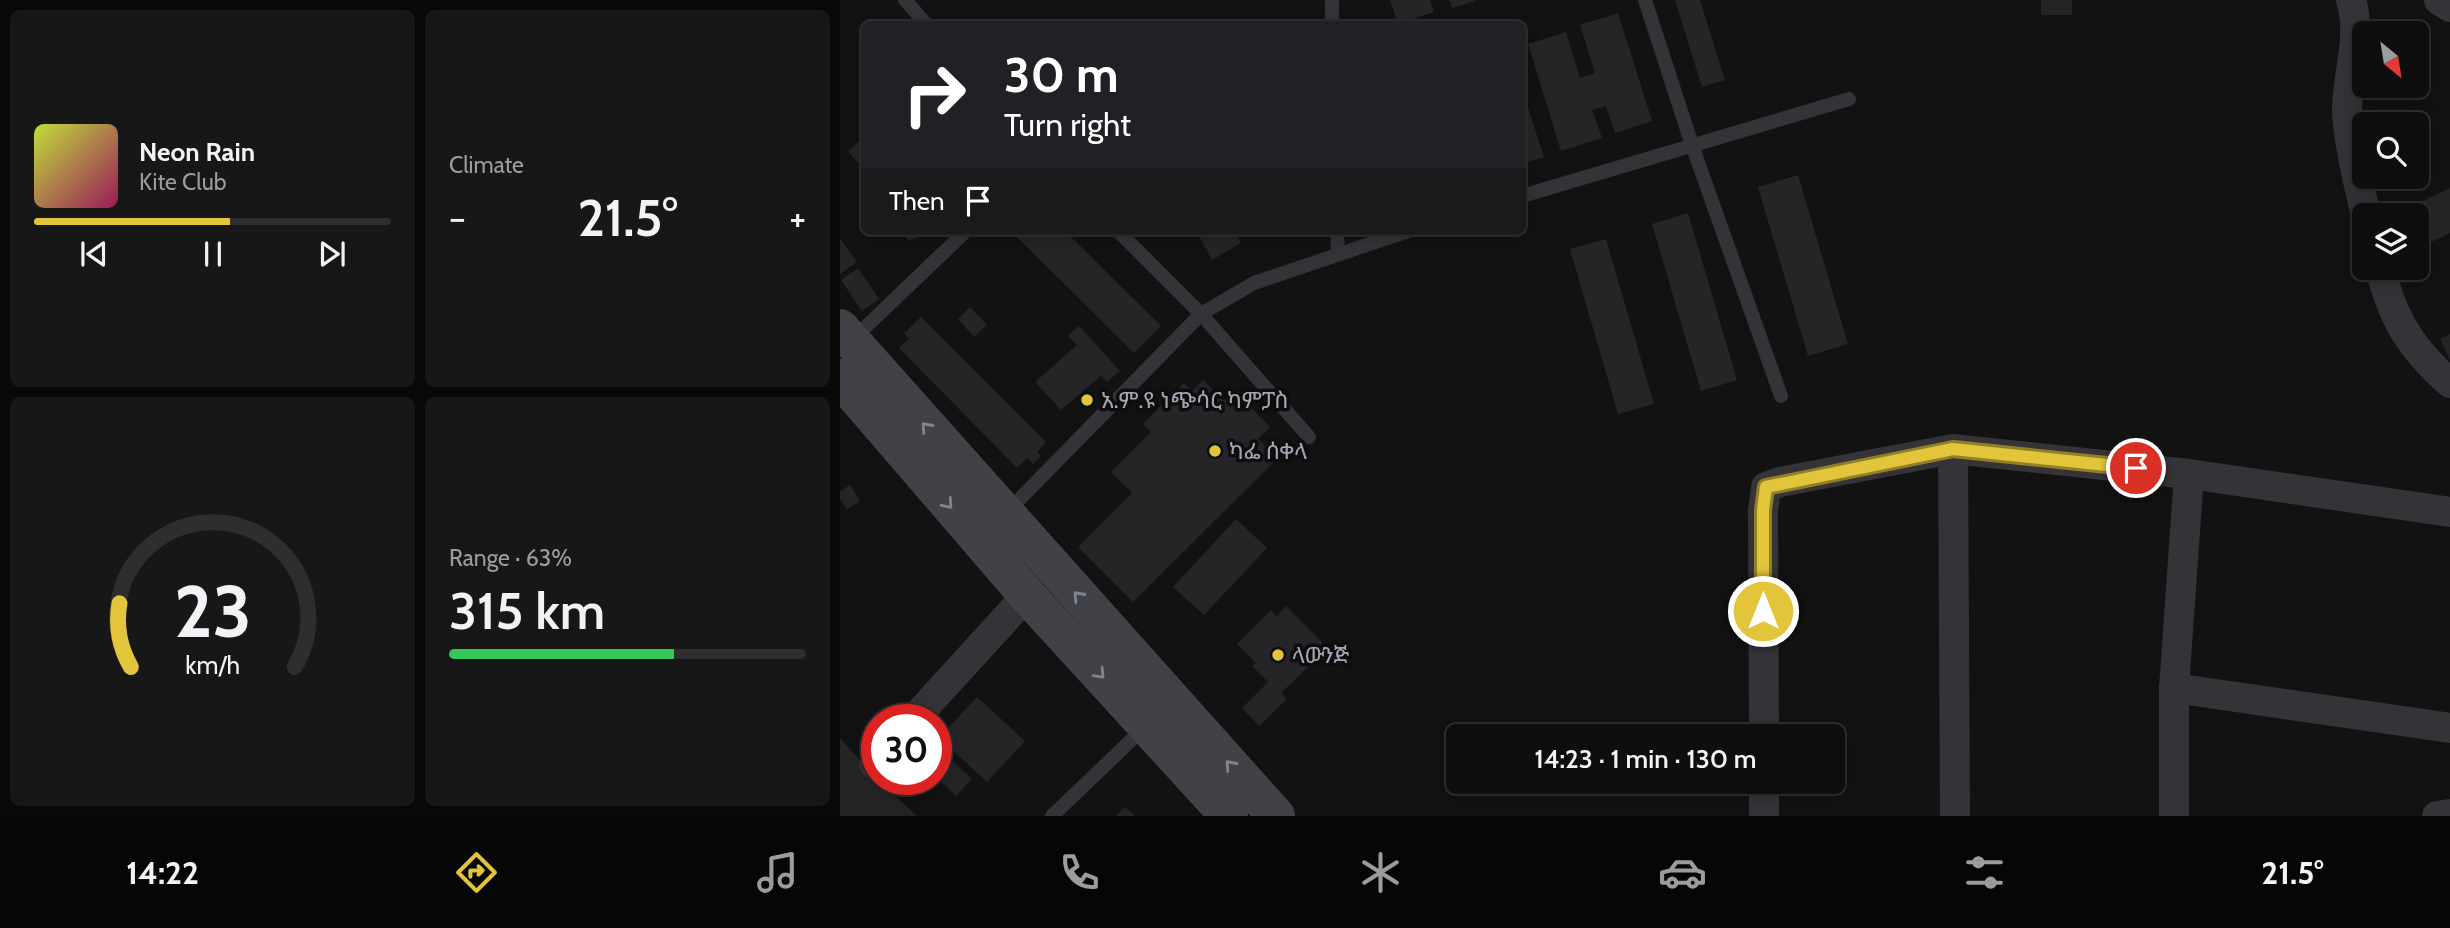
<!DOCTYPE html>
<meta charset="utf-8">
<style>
:root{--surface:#0e0e0e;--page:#171717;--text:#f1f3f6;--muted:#9b9c9e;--line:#2e2e2e;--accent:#e2c53b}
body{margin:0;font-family:Cabin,"Noto Sans Ethiopic",sans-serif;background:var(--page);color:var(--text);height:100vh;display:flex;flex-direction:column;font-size:26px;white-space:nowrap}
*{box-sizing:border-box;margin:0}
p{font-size:23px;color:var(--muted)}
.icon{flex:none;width:38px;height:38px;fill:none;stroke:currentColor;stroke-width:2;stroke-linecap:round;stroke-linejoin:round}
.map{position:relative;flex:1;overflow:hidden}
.drawer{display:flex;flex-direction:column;gap:10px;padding:10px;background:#080808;width:840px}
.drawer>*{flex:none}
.guide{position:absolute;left:21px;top:21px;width:665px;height:214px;border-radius:10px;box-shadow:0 4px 18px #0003,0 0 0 2px var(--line);background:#202124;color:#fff;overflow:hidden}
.needle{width:46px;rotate:150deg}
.controls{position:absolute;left:1512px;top:21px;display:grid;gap:14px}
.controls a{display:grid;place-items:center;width:77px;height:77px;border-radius:10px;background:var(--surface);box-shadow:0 4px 18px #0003,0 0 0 2px var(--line);font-size:35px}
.speed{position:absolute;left:21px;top:704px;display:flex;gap:14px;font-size:35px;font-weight:700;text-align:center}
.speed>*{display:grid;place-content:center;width:91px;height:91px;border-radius:50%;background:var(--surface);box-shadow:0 4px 18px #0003,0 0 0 2px var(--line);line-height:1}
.speed .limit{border:10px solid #d22;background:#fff;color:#111}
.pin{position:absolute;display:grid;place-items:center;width:60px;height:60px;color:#fff;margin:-30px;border:4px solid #fff;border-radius:50%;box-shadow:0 2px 7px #0007}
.me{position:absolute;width:77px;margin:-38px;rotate:0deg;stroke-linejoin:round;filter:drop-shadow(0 0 5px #0008)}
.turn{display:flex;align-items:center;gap:24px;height:147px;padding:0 28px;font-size:32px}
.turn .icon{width:91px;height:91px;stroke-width:2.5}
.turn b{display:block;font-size:49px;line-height:60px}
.then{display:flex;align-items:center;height:66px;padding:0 28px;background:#0003;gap:14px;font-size:26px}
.big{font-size:52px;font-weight:600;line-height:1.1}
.drawer .card{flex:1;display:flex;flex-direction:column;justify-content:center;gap:10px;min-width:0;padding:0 24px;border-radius:10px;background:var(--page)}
.drawer .dial{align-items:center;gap:0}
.dial svg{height:182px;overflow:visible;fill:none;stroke:var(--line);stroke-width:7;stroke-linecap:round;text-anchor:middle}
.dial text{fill:var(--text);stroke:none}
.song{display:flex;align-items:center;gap:21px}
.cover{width:84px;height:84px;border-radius:10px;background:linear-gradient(135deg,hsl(70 70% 55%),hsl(330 70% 35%))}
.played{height:7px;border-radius:4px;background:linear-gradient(90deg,var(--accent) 55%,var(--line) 55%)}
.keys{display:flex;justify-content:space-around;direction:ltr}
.heat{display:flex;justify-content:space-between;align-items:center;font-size:38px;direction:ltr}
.charge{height:10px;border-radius:5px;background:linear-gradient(90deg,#34c759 63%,var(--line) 0)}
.drawer .tiles{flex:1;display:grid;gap:10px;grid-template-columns:repeat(2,1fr)}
.trip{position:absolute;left:606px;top:724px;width:399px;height:70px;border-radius:10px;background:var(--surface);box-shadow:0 4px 18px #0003,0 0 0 2px var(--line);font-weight:600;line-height:70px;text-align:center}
.menu{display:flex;height:112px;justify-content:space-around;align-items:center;background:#060606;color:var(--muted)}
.menu .icon{width:49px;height:49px}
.menu .current{color:var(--accent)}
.menu b{font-size:32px;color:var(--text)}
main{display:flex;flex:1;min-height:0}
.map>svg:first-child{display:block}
</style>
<main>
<section class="drawer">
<div class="tiles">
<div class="card">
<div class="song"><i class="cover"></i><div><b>Neon Rain</b><p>Kite Club</p></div></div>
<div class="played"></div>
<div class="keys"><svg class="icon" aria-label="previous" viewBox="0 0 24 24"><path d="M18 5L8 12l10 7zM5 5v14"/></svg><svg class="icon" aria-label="pause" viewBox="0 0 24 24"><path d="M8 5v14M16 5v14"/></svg><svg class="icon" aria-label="next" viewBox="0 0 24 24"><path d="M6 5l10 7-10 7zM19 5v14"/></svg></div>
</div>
<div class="card"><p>Climate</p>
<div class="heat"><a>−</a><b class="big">21.5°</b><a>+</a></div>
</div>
<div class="card dial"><svg viewBox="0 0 100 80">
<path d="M14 69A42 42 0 1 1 86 69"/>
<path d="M14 69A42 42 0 0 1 9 41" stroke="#e2c53b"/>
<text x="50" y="56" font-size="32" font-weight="700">23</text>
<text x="50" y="72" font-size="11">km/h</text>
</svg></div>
<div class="card"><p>Range · 63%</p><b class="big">315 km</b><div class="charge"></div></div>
</div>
</section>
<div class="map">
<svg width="1610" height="816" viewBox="0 0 1610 816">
<rect width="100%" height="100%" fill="#121213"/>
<!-- building -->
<g fill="#252527">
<polygon points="550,0 590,0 594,12 558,24"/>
<polygon points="609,0 635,0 635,1 612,8"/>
<polygon points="835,0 860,0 885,80 862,87"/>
<rect x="1201" y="0" width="31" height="15"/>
<polygon points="778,13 812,121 775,133 766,106 752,110 762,138 721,151 688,44 726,32 740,78 755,73 740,25"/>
<polygon points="682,89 704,157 682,164"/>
<polygon points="24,137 24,170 8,151"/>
<polygon points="958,175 1008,344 968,356 918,187"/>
<polygon points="1610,188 1610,233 1577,249 1577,215 1553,215"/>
<polygon points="848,213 897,380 861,391 812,224"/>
<polygon points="64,231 84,231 85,234 68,241"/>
<polygon points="181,231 225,231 321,326 294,353 176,236"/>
<polygon points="363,231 394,231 401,243 372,260 358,234"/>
<polygon points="0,239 17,262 0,274"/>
<polygon points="766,239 814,404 778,414 730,249"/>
<polygon points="18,268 39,299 22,311 1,280"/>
<polygon points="130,307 147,325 134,337 118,319"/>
<polygon points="81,317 206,442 197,452 201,456 193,464 187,458 177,468 59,348 69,339 64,333"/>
<polygon points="239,326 280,371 267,382 261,376 221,410 195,382 237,345 228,336"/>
<polygon points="1610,334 1610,360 1600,339"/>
<polygon points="363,380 384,401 394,390 430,427 418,439 438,458 293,602 238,547 292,493 271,472 311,432 303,424 344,383 352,391"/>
<polygon points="10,485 20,501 7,509 0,499 0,491"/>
<polygon points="396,519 427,548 364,615 333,587"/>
<polygon points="446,606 483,643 471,655 476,659 441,693 447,699 419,726 402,708 428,682 412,666 416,663 397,644 431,610 437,616"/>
<polygon points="137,697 185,741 147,782 99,738"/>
<polygon points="0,738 37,779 77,816 0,816"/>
<polygon points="103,752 132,779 116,796 96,777 96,760"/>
<polygon points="285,807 295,816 276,816"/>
</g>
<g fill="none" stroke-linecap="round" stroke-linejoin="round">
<!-- lane -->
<g stroke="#333338" stroke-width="14">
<polyline points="65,0 86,24"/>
<polyline points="492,0 492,24"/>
<polyline points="805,0 852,145 941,396"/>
<polyline points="682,196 1009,99"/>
<polyline points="278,231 361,314 469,437"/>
<polyline points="497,231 498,252"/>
<polyline points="13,339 126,231"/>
<polyline points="168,511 361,314 414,283 568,231"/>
<polyline points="212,816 306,726"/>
</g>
<!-- street -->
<g stroke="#333338" stroke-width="30">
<path d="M1511 0C1522 36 1508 72 1507 108 1507 136 1519 187 1526 215"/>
<polyline points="1599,0 1610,7"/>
<path d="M1540 268C1553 319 1570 348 1610 383"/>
<polyline points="1113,449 1115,816"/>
<polyline points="1334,688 1610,728"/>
<polyline points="74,719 187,595"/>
<polyline points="924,737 923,511 926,487 940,482 1113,449 1349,474 1610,512"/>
<polyline points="34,764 37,761"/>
<polyline points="924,782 924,816"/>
<polyline points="1334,816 1334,688 1349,474"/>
<polyline points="1597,816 1610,814"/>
</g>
<!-- secondary -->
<g stroke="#414248" stroke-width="38">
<polyline points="0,328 436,816"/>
<polyline points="0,378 187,595 389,816"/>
</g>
</g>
<!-- one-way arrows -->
<defs><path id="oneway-chevron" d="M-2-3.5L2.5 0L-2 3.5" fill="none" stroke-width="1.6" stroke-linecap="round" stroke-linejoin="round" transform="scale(1.75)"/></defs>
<g stroke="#81838e">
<use href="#oneway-chevron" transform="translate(86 427) rotate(-132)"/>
<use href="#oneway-chevron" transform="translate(108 504) rotate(49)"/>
<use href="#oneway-chevron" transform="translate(238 596) rotate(-132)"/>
<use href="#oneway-chevron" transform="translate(260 674) rotate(47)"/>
<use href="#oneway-chevron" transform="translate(390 765) rotate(-132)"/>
</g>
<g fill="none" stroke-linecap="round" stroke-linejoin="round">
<!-- route casing -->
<g stroke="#938026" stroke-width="18">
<polyline id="route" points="923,611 923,510 926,487 1113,449 1296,468"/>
</g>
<!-- route -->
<use href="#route" stroke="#e2c53b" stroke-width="12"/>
</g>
<!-- markers -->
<g fill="#e2c53b" stroke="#0d0d0e" stroke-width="2.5">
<circle cx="247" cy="400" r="7"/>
<circle cx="375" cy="451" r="7"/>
<circle cx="438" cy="655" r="7"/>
</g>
<g text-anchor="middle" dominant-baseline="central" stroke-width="7" stroke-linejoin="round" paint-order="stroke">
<!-- poi labels -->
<g font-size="23" fill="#a4a6b3" stroke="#0d0d0e" text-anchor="start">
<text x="261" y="400">አ.ም.ዩ ነጭሳር ካምፓስ</text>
<text x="389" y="451">ካፌ ሰቀላ</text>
<text x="452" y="655">ላውንጅ</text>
</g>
</g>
</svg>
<div class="controls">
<a><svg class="needle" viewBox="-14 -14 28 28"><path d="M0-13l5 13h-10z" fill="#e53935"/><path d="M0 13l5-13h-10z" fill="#9b9c9e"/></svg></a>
<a><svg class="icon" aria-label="search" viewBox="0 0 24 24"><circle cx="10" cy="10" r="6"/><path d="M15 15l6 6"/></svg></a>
<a><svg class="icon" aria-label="layers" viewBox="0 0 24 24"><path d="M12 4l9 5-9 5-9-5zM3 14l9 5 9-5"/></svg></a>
</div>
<div class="speed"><div class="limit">30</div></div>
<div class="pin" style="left:1296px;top:468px;background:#d93025"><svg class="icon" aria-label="arrive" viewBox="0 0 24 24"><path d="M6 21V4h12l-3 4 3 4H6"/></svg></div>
<svg class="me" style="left:923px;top:611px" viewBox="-20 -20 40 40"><circle r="17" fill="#e2c53b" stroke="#fff" stroke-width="3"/><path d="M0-11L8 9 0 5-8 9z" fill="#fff"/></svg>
<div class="trip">14:23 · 1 min · 130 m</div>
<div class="guide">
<div class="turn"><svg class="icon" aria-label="right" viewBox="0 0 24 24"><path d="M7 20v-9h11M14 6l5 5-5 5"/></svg><div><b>30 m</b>Turn right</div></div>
<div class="then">Then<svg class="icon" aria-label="arrive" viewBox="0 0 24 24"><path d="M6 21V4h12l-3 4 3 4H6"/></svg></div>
</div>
</div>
</main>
<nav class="menu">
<b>14:22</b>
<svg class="icon current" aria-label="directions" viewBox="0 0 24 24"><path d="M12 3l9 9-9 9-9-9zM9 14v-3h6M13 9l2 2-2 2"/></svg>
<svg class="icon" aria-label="music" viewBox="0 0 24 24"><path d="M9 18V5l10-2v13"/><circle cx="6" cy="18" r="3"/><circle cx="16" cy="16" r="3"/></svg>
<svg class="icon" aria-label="phone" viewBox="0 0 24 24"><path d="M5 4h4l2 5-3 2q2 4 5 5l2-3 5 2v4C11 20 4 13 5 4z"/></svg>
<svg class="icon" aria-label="climate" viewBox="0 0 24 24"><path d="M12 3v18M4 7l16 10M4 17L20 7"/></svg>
<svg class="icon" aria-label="car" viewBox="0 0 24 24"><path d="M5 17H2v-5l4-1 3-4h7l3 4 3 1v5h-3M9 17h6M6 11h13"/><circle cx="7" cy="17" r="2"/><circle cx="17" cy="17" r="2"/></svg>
<svg class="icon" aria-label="filters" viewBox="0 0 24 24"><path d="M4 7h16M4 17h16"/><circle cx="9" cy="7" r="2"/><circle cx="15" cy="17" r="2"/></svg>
<b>21.5°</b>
</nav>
